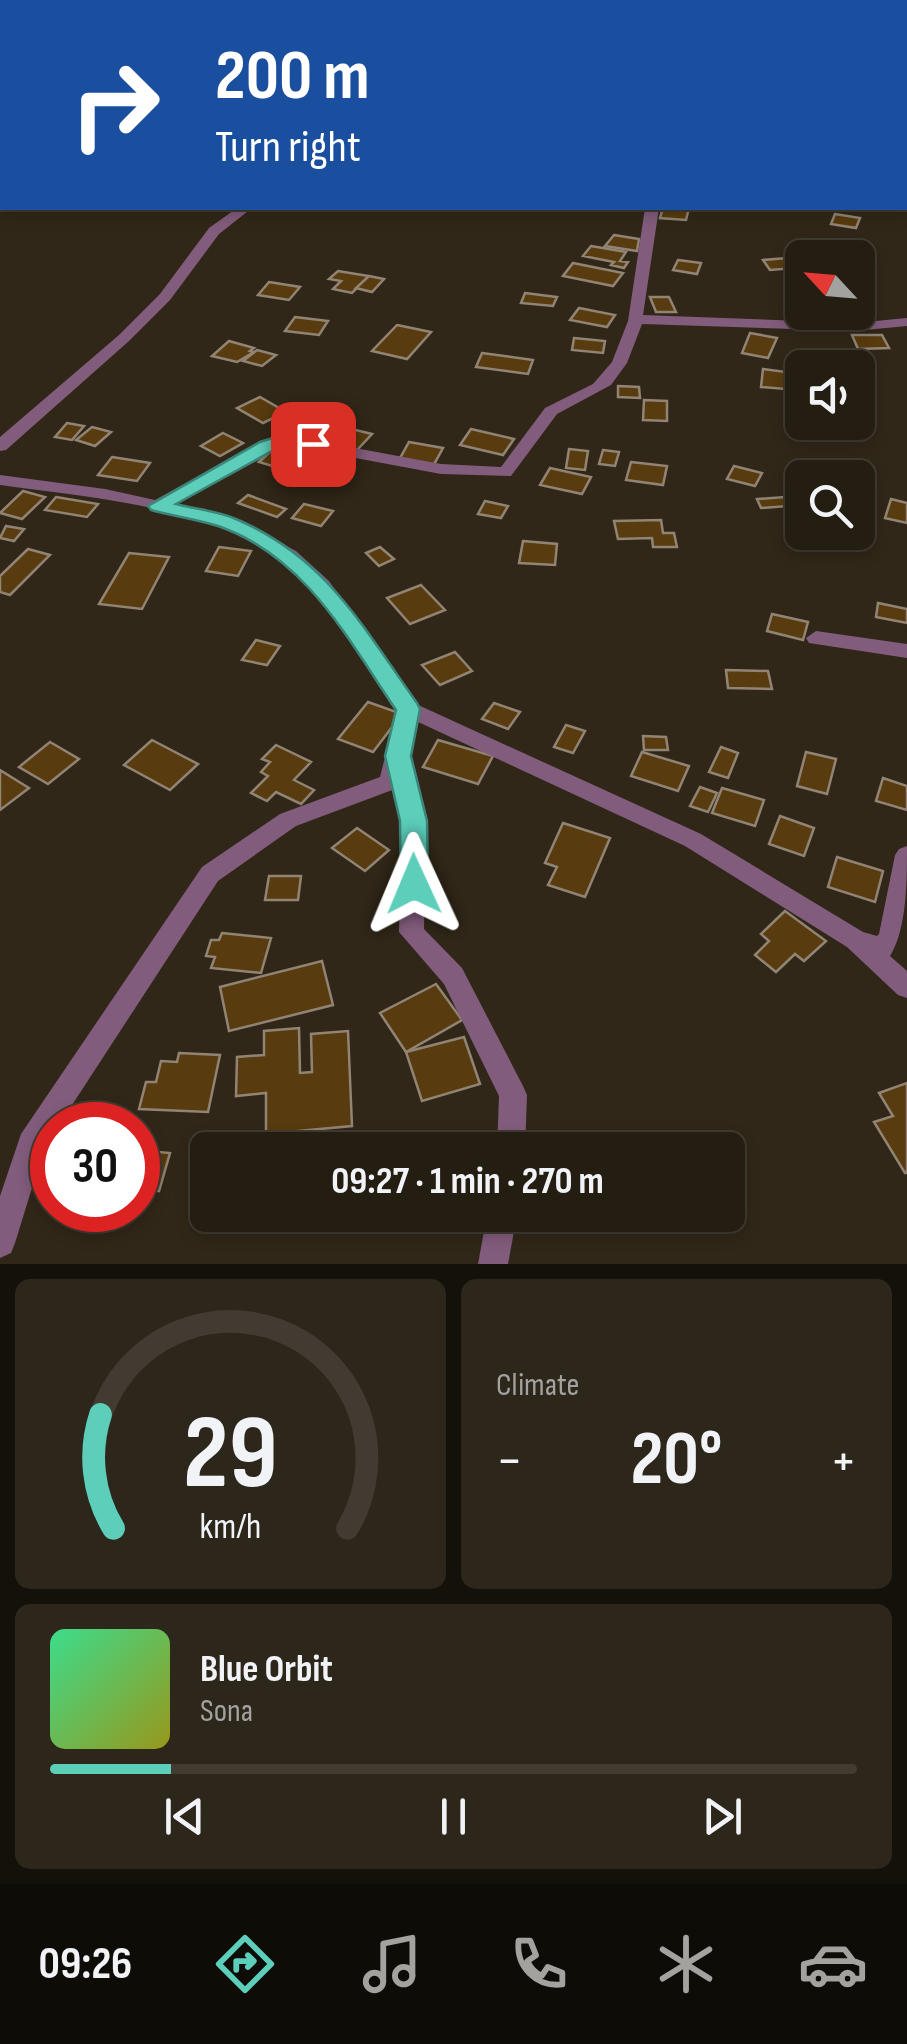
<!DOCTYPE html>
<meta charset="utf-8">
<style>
:root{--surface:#241d12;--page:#2c261b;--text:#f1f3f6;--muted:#a3a29f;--line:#413b32;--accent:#5cceba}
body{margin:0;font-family:"Sofia Sans Condensed",sans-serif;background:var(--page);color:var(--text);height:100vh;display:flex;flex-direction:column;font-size:38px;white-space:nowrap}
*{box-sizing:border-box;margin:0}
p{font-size:32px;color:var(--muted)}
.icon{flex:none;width:55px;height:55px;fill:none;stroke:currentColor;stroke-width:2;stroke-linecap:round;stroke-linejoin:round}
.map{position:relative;height:1264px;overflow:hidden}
.sheet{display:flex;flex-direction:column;gap:15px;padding:15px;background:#14100a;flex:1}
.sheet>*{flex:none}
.banner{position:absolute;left:0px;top:0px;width:908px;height:210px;box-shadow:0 5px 15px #0003,0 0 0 2px var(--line);background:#1a4fa0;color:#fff;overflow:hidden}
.needle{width:65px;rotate:296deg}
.controls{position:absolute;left:785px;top:240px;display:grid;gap:20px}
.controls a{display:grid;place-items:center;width:90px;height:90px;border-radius:15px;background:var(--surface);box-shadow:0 5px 15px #0003,0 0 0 2px var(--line);font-size:50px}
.speed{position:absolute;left:30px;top:1102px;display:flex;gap:20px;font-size:50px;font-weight:700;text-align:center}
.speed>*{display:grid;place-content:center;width:130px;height:130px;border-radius:50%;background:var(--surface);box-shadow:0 5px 15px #0003,0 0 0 2px var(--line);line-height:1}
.speed .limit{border:15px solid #d22;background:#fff;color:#111}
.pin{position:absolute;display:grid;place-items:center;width:85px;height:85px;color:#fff;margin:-42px;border-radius:20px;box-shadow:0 5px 15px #0006}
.me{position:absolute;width:110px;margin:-55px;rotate:359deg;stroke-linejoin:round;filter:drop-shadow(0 0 8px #0008)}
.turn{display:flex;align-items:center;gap:35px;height:210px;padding:0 50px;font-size:45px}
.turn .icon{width:130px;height:130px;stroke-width:2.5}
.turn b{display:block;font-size:70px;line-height:85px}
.big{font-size:75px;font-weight:700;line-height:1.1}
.sheet .card{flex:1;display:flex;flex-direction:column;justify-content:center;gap:15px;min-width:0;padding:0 35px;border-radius:15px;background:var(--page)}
.sheet .dial{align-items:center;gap:0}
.dial svg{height:260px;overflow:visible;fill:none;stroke:var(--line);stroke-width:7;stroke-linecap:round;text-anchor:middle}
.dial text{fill:var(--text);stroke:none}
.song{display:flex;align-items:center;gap:30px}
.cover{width:120px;height:120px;border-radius:15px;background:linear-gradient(135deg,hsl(150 70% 55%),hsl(60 70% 35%))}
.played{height:10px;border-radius:5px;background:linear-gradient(90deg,var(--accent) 15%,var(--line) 15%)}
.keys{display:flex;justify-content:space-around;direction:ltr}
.heat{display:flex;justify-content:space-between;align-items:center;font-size:55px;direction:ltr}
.sheet .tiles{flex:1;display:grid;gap:15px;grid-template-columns:1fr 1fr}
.card:last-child{grid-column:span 2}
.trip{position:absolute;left:190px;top:1132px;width:555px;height:100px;border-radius:15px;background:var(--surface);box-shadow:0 5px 15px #0003,0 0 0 2px var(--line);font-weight:700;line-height:100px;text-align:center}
.tabs{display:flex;height:160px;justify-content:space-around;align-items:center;background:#0e0c07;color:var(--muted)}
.tabs .icon{width:70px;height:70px}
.tabs .selected{color:var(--accent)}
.tabs b{font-size:45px;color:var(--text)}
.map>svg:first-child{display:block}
</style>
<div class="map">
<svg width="907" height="1264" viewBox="0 0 907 1264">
<rect width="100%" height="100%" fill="#302718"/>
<!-- building -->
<g fill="#583b0e" stroke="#918474" stroke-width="2.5">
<polygon points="663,208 689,208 686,220 660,218"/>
<polygon points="835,214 860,218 856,228 831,224"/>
<polygon points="614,235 639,239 637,251 605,246"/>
<polygon points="591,246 626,252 620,261 628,262 624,268 611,265 614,262 583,256"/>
<polygon points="787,258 795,268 770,270 763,260"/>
<polygon points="678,260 701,263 697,274 673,270"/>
<polygon points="573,263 623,273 613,286 563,276"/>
<polygon points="338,271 350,273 369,276 352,293 333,289 341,281 329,279"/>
<polygon points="369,276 384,279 372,292 356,288"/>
<polygon points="269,282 300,287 289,300 258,295"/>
<polygon points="525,293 557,297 553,306 521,303"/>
<polygon points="650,297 669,297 676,312 656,312"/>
<polygon points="579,308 615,315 607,327 570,320"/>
<polygon points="295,317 328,321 319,335 285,331"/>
<polygon points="397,325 431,332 407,359 372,351"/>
<polygon points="750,333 777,338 768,358 742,353"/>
<polygon points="852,335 882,335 889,348 858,349"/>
<polygon points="574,338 605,341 603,353 572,350"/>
<polygon points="229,341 254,348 250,351 254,352 237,362 212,356"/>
<polygon points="257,350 276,355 262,366 243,361"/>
<polygon points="482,353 533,360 528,374 476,367"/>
<polygon points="763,369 786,372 785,389 761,387"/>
<polygon points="618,386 639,387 640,398 618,397"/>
<polygon points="260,397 286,412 263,423 237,408"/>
<polygon points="644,400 667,401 667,421 643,420"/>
<polygon points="67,423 84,426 72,440 55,437"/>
<polygon points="331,424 372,434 357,450 316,439"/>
<polygon points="92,427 111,432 95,446 76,440"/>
<polygon points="471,429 514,439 503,455 460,445"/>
<polygon points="223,433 243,443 220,456 201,446"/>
<polygon points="409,442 443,448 433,466 399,460"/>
<polygon points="569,449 588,451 585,470 566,468"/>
<polygon points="603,450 619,452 615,466 599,464"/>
<polygon points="271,451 298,459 286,470 259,462"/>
<polygon points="112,457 150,463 137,481 98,475"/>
<polygon points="631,462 667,466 663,485 626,480"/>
<polygon points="734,466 762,473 755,486 727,479"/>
<polygon points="550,468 591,477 582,494 540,485"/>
<polygon points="23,491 45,497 22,519 0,513"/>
<polygon points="248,495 286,509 277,517 238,503"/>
<polygon points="56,497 98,504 87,517 45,510"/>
<polygon points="785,497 789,506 761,508 757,499"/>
<polygon points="891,499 907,503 907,523 885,518"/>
<polygon points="485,501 508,506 501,518 478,514"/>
<polygon points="304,504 333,511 321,526 292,518"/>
<polygon points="661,520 663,533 674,533 677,547 653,547 652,538 618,539 614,521"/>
<polygon points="6,526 24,529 14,541 0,538"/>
<polygon points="523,541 557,544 555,565 519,563"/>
<polygon points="219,547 251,551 238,576 206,571"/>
<polygon points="380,547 394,559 379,566 366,553"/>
<polygon points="28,549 50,555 10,595 0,592 0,576"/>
<polygon points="129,553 169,557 142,609 99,604"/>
<polygon points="421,585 445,610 410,624 387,598"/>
<polygon points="878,603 907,609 907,623 876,617"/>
<polygon points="772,614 808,622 803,640 767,631"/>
<polygon points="256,640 280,646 267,665 242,660"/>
<polygon points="455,652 472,671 440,685 422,665"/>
<polygon points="726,670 768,671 772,689 728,688"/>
<polygon points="368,702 402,714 373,752 338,739"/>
<polygon points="494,703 520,712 508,729 482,719"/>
<polygon points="566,725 585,731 573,753 554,747"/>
<polygon points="643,736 666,737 668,750 644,750"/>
<polygon points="152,740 198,764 170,790 124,765"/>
<polygon points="438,740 493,756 478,784 423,767"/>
<polygon points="50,742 79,759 48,784 19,767"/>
<polygon points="276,745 311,762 294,780 314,790 301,804 276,792 267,801 251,793 268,776 261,772 270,762 262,759"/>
<polygon points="721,747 738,753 728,778 709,772"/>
<polygon points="642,752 689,766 678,791 631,776"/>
<polygon points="806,752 836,759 827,794 797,786"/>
<polygon points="0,770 29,788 0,810"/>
<polygon points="883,778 907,786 907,810 876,801"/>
<polygon points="700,787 717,793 708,812 690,806"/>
<polygon points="722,788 764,800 755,826 712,813"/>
<polygon points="780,816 814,828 804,856 769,844"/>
<polygon points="563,823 610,838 585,897 548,885 557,867 545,863"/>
<polygon points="357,828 389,850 365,871 332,848"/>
<polygon points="837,857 883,871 875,902 828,887"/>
<polygon points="269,876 301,876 298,900 265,900"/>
<polygon points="785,911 826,941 804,961 795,954 776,972 755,955 769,941 761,934"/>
<polygon points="222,933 271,938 261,973 211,968 215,957 206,956 211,940 219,940"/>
<polygon points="322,961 333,1005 229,1031 220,987"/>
<polygon points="436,984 462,1020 406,1052 380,1013"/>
<polygon points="299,1028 300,1073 312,1072 311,1034 348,1031 352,1126 266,1134 266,1093 236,1096 237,1057 264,1055 264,1031"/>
<polygon points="464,1037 480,1084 422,1101 406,1052"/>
<polygon points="179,1053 220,1055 208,1112 139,1109 146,1082 156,1082 161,1061 177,1062"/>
<polygon points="907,1083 907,1173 905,1173 874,1122 893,1116 879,1093"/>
<polygon points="138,1150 170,1153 159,1191 138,1188"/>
</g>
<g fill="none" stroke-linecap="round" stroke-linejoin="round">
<!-- street -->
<g fill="#825c7c" fill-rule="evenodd">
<polygon points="2,128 2,136 0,137 0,129"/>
<polygon points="237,208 252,208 219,234 170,300 129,341 6,450 0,451 0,437 119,335 160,294 209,228"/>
<path d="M645 208H659L643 315 854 323 907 318V326L854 331 642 324 627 363 611 385 557 414 511 476 441 474 286 445 174 505 232 518 296 551 329 581 416 704 701 834 863 932 877 936 879 934 895 855 899 849 907 846C907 881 907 929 890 956L907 971V998L898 995 847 947 685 846 416 721 409 756 426 821 424 929 462 968 523 1086 527 1095 525 1150H497L499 1096 444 984 399 932 402 821 395 789 296 826 218 881 59 1125H52V1135L44 1149 15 1243 11 1253 0 1258V1196L21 1134 202 867 280 814 380 777 397 710C371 671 345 623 315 589 243 508 101 499 0 485V475L105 489 155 500 261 442 285 435 441 464 501 467 545 408 593 384 612 362 628 321Z"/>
<polygon points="816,631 907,644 907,658 809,643 806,638"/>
<polygon points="487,1215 517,1215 508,1264 478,1264"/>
</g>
<!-- primary -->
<g fill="#db8ed0" fill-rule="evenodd">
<polygon points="402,0 419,0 420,2 404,2"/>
<rect x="905" y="123" width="2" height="9"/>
</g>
</g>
<!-- route -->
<path fill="#5cceba" stroke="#3c8679" stroke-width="2.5" d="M285 434 320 440 323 444C311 455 290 445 274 450L176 504C195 509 218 511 236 519 327 558 362 626 417 703L420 709 411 756 427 821 428 884 424 891 414 894 405 891 401 884 400 821 385 756 396 710C347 638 305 556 218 526 196 519 173 516 151 510L148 506 260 442Z"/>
</svg>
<div class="controls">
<a><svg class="needle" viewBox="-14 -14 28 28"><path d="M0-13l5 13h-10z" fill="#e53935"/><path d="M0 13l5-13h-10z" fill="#a3a29f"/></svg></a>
<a><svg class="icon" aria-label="sound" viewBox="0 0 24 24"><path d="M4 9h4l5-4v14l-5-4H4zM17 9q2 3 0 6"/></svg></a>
<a><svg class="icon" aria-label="search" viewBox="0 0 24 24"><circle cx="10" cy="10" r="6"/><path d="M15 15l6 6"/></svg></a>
</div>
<div class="speed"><div class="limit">30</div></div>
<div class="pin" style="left:313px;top:444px;background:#d93025"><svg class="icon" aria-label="arrive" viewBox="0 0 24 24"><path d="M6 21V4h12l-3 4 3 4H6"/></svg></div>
<svg class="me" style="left:414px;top:884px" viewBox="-20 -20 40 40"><path d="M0-17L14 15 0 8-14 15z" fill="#5cceba" stroke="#fff" stroke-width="4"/></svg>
<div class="trip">09:27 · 1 min · 270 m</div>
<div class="banner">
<div class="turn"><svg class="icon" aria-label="right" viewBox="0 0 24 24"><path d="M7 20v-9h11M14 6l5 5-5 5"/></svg><div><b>200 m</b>Turn right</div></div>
</div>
</div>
<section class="sheet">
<div class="tiles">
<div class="card dial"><svg viewBox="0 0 100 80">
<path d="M14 69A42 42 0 1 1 86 69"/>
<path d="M14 69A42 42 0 0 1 10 34" stroke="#5cceba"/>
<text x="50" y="56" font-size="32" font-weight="700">29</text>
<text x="50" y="72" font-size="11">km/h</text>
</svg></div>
<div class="card"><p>Climate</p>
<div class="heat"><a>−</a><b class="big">20°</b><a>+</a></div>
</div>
<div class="card">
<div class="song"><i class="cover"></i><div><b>Blue Orbit</b><p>Sona</p></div></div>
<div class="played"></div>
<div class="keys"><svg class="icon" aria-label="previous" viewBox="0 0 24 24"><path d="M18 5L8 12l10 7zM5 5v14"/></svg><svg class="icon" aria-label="pause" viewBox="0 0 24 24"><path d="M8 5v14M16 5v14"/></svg><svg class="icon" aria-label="next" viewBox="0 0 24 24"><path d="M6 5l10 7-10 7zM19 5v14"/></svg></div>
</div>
</div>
</section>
<nav class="tabs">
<b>09:26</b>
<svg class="icon selected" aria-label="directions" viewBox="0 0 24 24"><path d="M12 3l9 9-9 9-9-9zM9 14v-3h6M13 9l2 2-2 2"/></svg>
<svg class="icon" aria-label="music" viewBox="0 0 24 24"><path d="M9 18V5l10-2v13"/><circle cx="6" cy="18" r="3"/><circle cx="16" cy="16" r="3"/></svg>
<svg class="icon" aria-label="phone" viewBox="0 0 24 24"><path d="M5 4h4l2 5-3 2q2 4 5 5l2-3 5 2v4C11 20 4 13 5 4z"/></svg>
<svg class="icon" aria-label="climate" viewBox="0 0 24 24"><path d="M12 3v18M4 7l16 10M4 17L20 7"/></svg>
<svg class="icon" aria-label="car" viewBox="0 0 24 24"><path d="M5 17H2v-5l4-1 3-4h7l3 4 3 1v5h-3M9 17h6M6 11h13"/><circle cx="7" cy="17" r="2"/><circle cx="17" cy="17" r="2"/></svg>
</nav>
